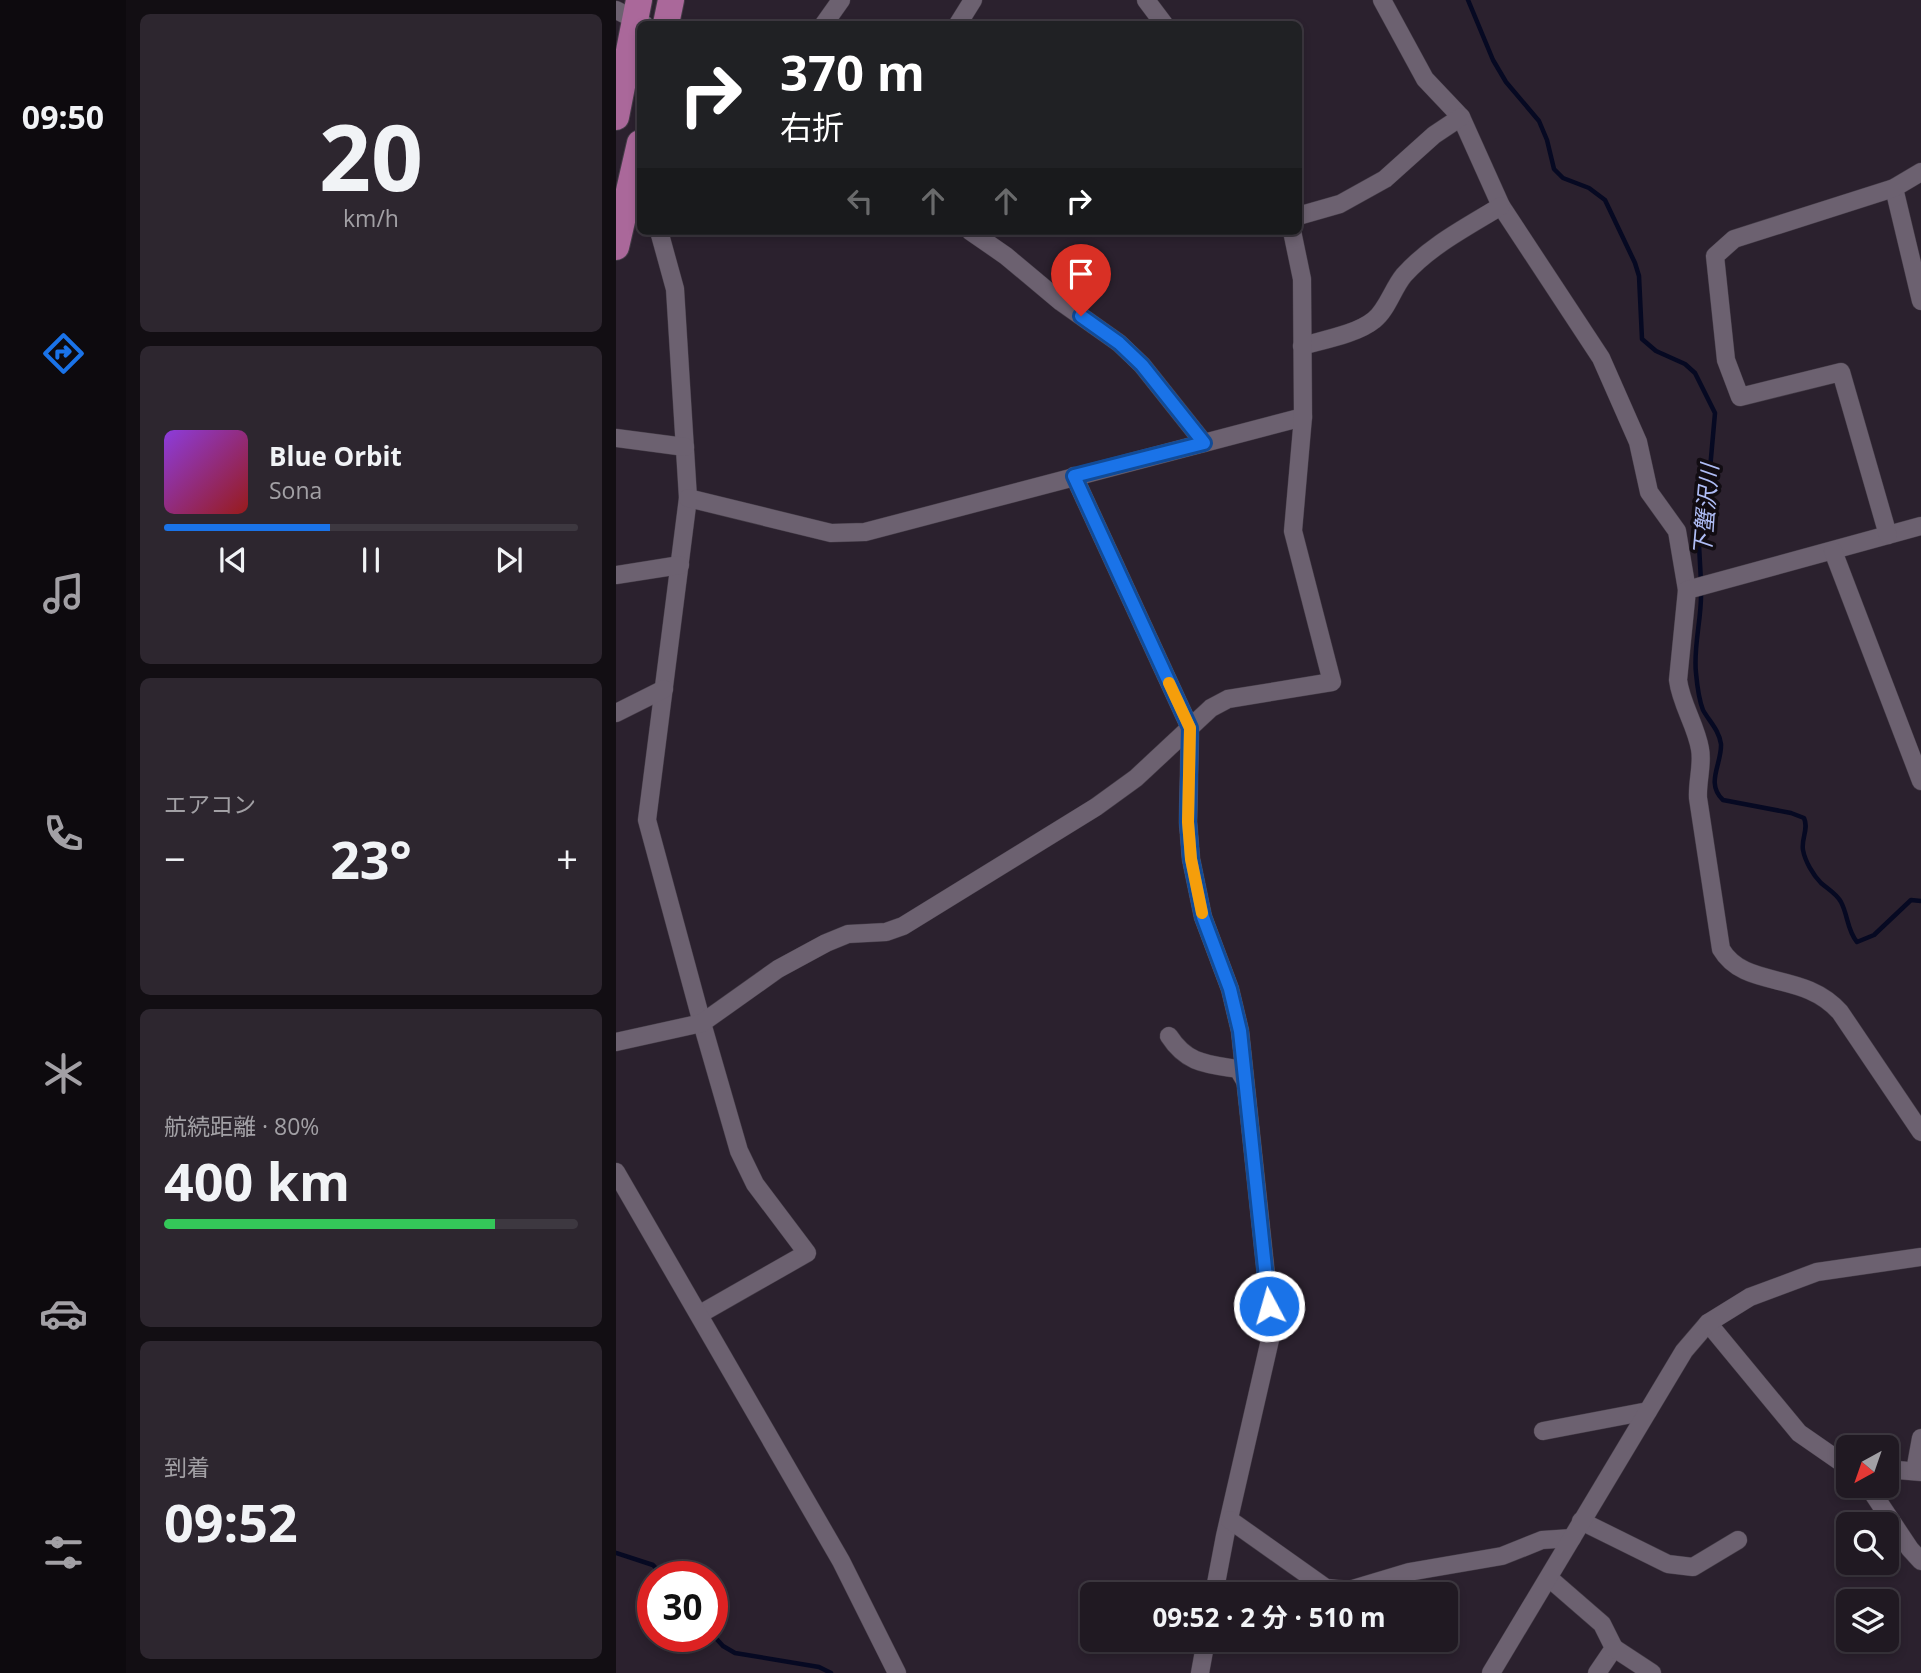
<!DOCTYPE html>
<html lang="ja">
<meta charset="utf-8">
<style>
:root{--surface:#201922;--page:#2d262f;--text:#f1f3f6;--muted:#a2a0a5;--line:#3d3840;--accent:#1a73e8}
body{margin:0;font-family:"Open Sans","Noto Sans JP",sans-serif;background:var(--page);color:var(--text);height:100vh;display:flex;flex-direction:column;font-size:26px;white-space:nowrap}
*{box-sizing:border-box;margin:0}
p{font-size:23px;color:var(--muted)}
.icon{flex:none;width:38px;height:38px;fill:none;stroke:currentColor;stroke-width:2;stroke-linecap:round;stroke-linejoin:round}
.map{position:relative;flex:1;overflow:hidden}
.details{display:flex;flex-direction:column;gap:14px;padding:14px;background:#120e13;width:490px}
.details>*{flex:none}
.guide{position:absolute;left:21px;top:21px;width:665px;height:214px;border-radius:10px;box-shadow:0 4px 10px #0003,0 0 0 2px var(--line);background:#202124;color:#fff;overflow:hidden}
.needle{width:46px;rotate:220deg}
.fabs{position:absolute;left:1220px;top:1435px;display:grid;gap:14px}
.fabs a{display:grid;place-items:center;width:63px;height:63px;border-radius:10px;background:var(--surface);box-shadow:0 4px 10px #0003,0 0 0 2px var(--line);font-size:35px}
.speed{position:absolute;left:21px;top:1561px;display:flex;gap:14px;font-size:35px;font-weight:700;text-align:center}
.speed>*{display:grid;place-content:center;width:91px;height:91px;border-radius:50%;background:var(--surface);box-shadow:0 4px 10px #0003,0 0 0 2px var(--line);line-height:1}
.speed .limit{border:10px solid #d22;background:#fff;color:#111}
.pin{position:absolute;display:grid;place-items:center;width:60px;height:60px;color:#fff;margin:-72px -30px;border-radius:50% 50% 50% 0;rotate:-45deg;box-shadow:0 0 7px #0007}
.pin .icon{rotate:45deg}
.me{position:absolute;width:77px;margin:-38px;rotate:354deg;stroke-linejoin:round;filter:drop-shadow(0 0 5px #0008)}
.turn{display:flex;align-items:center;gap:24px;height:147px;padding:0 28px;font-size:32px}
.turn .icon{width:91px;height:91px;stroke-width:2.5}
.turn b{display:block;font-size:49px;line-height:60px}
.lanes{display:flex;align-items:center;height:66px;padding:0 28px;background:#0003;justify-content:center;gap:35px;direction:ltr}
.lanes .off{opacity:.35}
.big{font-size:52px;font-weight:700;line-height:1.1}
.details .tile{flex:1;display:flex;flex-direction:column;justify-content:center;gap:10px;min-width:0;padding:0 24px;border-radius:10px;background:var(--page)}
.details .dial{align-items:center;gap:0}
.dial b{font-size:91px;line-height:1}
.song{display:flex;align-items:center;gap:21px}
.cover{width:84px;height:84px;border-radius:10px;background:linear-gradient(135deg,hsl(270 70% 55%),hsl(0 70% 35%))}
.played{height:7px;border-radius:4px;background:linear-gradient(90deg,var(--accent) 40%,var(--line) 40%)}
.keys{display:flex;justify-content:space-around;direction:ltr}
.heat{display:flex;justify-content:space-between;align-items:center;font-size:38px;direction:ltr}
.charge{height:10px;border-radius:5px;background:linear-gradient(90deg,#34c759 80%,var(--line) 0)}
.trip{position:absolute;left:464px;top:1582px;width:378px;height:70px;border-radius:10px;background:var(--surface);box-shadow:0 4px 10px #0003,0 0 0 2px var(--line);font-weight:700;line-height:70px;text-align:center}
main{display:flex;flex:1;min-height:0}
.dock{display:flex;flex-direction:column;width:126px;justify-content:space-around;align-items:center;background:#0d0a0e;color:var(--muted)}
.dock .icon{width:49px;height:49px}
.dock .selected{color:var(--accent)}
.dock b{font-size:32px;color:var(--text)}
.map>svg:first-child{display:block}
</style>
<main>
<nav class="dock">
<b>09:50</b>
<svg class="icon selected" aria-label="directions" viewBox="0 0 24 24"><path d="M12 3l9 9-9 9-9-9zM9 14v-3h6M13 9l2 2-2 2"/></svg>
<svg class="icon" aria-label="music" viewBox="0 0 24 24"><path d="M9 18V5l10-2v13"/><circle cx="6" cy="18" r="3"/><circle cx="16" cy="16" r="3"/></svg>
<svg class="icon" aria-label="phone" viewBox="0 0 24 24"><path d="M5 4h4l2 5-3 2q2 4 5 5l2-3 5 2v4C11 20 4 13 5 4z"/></svg>
<svg class="icon" aria-label="climate" viewBox="0 0 24 24"><path d="M12 3v18M4 7l16 10M4 17L20 7"/></svg>
<svg class="icon" aria-label="car" viewBox="0 0 24 24"><path d="M5 17H2v-5l4-1 3-4h7l3 4 3 1v5h-3M9 17h6M6 11h13"/><circle cx="7" cy="17" r="2"/><circle cx="17" cy="17" r="2"/></svg>
<svg class="icon" aria-label="filters" viewBox="0 0 24 24"><path d="M4 7h16M4 17h16"/><circle cx="9" cy="7" r="2"/><circle cx="15" cy="17" r="2"/></svg>
</nav>
<section class="details">
<div class="tile dial"><b>20</b><p>km/h</p></div>
<div class="tile">
<div class="song"><i class="cover"></i><div><b>Blue Orbit</b><p>Sona</p></div></div>
<div class="played"></div>
<div class="keys"><svg class="icon" aria-label="previous" viewBox="0 0 24 24"><path d="M18 5L8 12l10 7zM5 5v14"/></svg><svg class="icon" aria-label="pause" viewBox="0 0 24 24"><path d="M8 5v14M16 5v14"/></svg><svg class="icon" aria-label="next" viewBox="0 0 24 24"><path d="M6 5l10 7-10 7zM19 5v14"/></svg></div>
</div>
<div class="tile"><p>エアコン</p>
<div class="heat"><a>−</a><b class="big">23°</b><a>+</a></div>
</div>
<div class="tile"><p>航続距離 · 80%</p><b class="big">400 km</b><div class="charge"></div></div>
<div class="tile"><p>到着</p><b class="big">09:52</b></div>
</section>
<div class="map">
<svg width="1305" height="1673" viewBox="0 0 1305 1673">
<rect width="100%" height="100%" fill="#2b212e"/>
<g fill="none" stroke-linecap="round" stroke-linejoin="round">
<!-- stream -->
<g stroke="#060922" stroke-width="4.5">
<polyline points="852,0 877,60 890,82 923,121 931,140 938,169 947,178 973,188 989,200 1019,263 1023,276 1026,339 1040,351 1069,364 1079,373 1099,413 1090,514 1083,545 1085,582"/>
<path d="M1085 591C1086 618 1077 646 1080 673 1081 684 1083 700 1087 710 1093 721 1103 730 1105 744 1106 764 1089 783 1107 800L1175 813 1188 818C1193 829 1185 838 1187 850 1189 861 1197 875 1205 883 1212 889 1221 894 1225 902 1232 915 1231 930 1241 942L1258 935 1295 900 1305 901"/>
<polyline points="0,1553 37,1565 48,1577"/>
<polyline points="96,1634 107,1646 119,1653 203,1667 215,1673"/>
</g>
<!-- minor casing -->
<g stroke="#443c47" stroke-width="19">
<g id="minor">
<polyline points="530,0 548,24"/>
<polyline points="766,0 809,79 845,117 885,206 985,358 1022,442 1033,492 1061,531 1071,590"/>
<polyline points="0,10 28,24"/>
<polyline points="208,24 225,0"/>
<polyline points="342,24 357,0"/>
<polyline points="1278,188 1305,301"/>
<polyline points="682,216 724,204 769,179 818,135 845,117"/>
<polyline points="43,231 59,289 72,498 31,820 86,1023 123,1151 139,1184 191,1253 84,1314"/>
<polyline points="354,231 390,256 445,302 503,343 526,365 588,443"/>
<path d="M686 346C707 340 741 334 758 320 771 310 777 288 788 275 815 245 851 227 885 206"/>
<polyline points="0,438 69,447"/>
<polyline points="458,476 574,728 572,822 575,859 587,917 614,989 624,1031 656,1331 609,1536 598,1594"/>
<polyline points="72,498 215,533 249,532 687,417"/>
<path d="M1305 526 1071 590 1062 680C1065 704 1080 725 1084 749 1087 764 1081 782 1082 798L1105 949C1129 990 1187 970 1224 1012L1305 1132"/>
<polyline points="1272,535 1225,372 1124,397 1110,360 1099,256 1118,239 1278,188 1305,172"/>
<polyline points="1217,551 1305,781"/>
<polyline points="0,575 64,565"/>
<polyline points="0,713 48,689"/>
<path d="M553 1036C571 1064 591 1064 622 1069L629 1081"/>
<polyline points="0,1042 86,1023 162,969 210,943 232,934 270,932 287,926 480,807 520,778 595,708 612,699 716,682 677,531 687,417 686,279 676,231"/>
<polyline points="0,1172 225,1561 281,1673"/>
<polyline points="1092,1323 1183,1433 1232,1467"/>
<polyline points="927,1431 1032,1411"/>
<polyline points="1270,1469 1305,1472"/>
<polyline points="1299,1471 1305,1438"/>
<polyline points="1252,1486 1294,1549 1305,1561"/>
<polyline points="614,1520 710,1588 733,1590 793,1572 886,1556 926,1540 956,1538"/>
<polyline points="965,1521 1052,1564 1077,1567 1122,1540"/>
<polyline points="933,1578 986,1624 998,1648 981,1673"/>
<polyline points="998,1648 1036,1673"/>
<polyline points="584,1673 590,1640"/>
<polyline points="875,1673 1068,1351 1092,1323 1134,1297 1201,1272 1305,1257"/>
</g>
</g>
<!-- primary casing -->
<g stroke="#443c47" stroke-width="28">
<g id="primary">
<polyline points="50,24 55,0"/>
<polyline points="0,117 23,0"/>
<polyline points="0,247 24,143"/>
</g>
</g>
<!-- minor -->
<use href="#minor" stroke="#6c6170" stroke-width="18"/>
<!-- primary -->
<use href="#primary" stroke="#aa689a" stroke-width="26"/>
</g>
<g fill="none" stroke-linecap="round" stroke-linejoin="round">
<!-- route casing -->
<g stroke="#114b97" stroke-width="18">
<polyline id="route" points="465,316 503,343 526,365 588,443 458,476 574,728 572,822 575,859 587,917 614,989 624,1031 653,1306"/>
</g>
<!-- route -->
<use href="#route" stroke="#1a73e8" stroke-width="12"/>
<!-- slow -->
<polyline stroke="#f59e0b" stroke-width="12" points="553,683 574,728 572,822 575,859 586,913"/>
</g>
<g text-anchor="middle" dominant-baseline="central" stroke-width="7" stroke-linejoin="round" paint-order="stroke">
<!-- water labels -->
<g font-size="23" font-style="italic" fill="#afbdf6" stroke="#110c12">
<text transform="translate(1089 510) rotate(-85)">下蟹沢川</text>
</g>
</g>
</svg>
<div class="fabs">
<a><svg class="needle" viewBox="-14 -14 28 28"><path d="M0-13l5 13h-10z" fill="#e53935"/><path d="M0 13l5-13h-10z" fill="#a2a0a5"/></svg></a>
<a><svg class="icon" aria-label="search" viewBox="0 0 24 24"><circle cx="10" cy="10" r="6"/><path d="M15 15l6 6"/></svg></a>
<a><svg class="icon" aria-label="layers" viewBox="0 0 24 24"><path d="M12 4l9 5-9 5-9-5zM3 14l9 5 9-5"/></svg></a>
</div>
<div class="speed"><div class="limit">30</div></div>
<div class="pin" style="left:465px;top:316px;background:#d93025"><svg class="icon" aria-label="arrive" viewBox="0 0 24 24"><path d="M6 21V4h12l-3 4 3 4H6"/></svg></div>
<svg class="me" style="left:653px;top:1306px" viewBox="-20 -20 40 40"><circle r="17" fill="#1a73e8" stroke="#fff" stroke-width="3"/><path d="M0-11L8 9 0 5-8 9z" fill="#fff"/></svg>
<div class="trip">09:52 · 2 分 · 510 m</div>
<div class="guide">
<div class="turn"><svg class="icon" aria-label="right" viewBox="0 0 24 24"><path d="M7 20v-9h11M14 6l5 5-5 5"/></svg><div><b>370 m</b>右折</div></div>
<div class="lanes"><svg class="icon off" aria-label="left" viewBox="0 0 24 24"><path d="M17 20v-9H6M10 6l-5 5 5 5"/></svg><svg class="icon off" aria-label="ahead" viewBox="0 0 24 24"><path d="M12 20V5M6 11l6-6 6 6"/></svg><svg class="icon off" aria-label="ahead" viewBox="0 0 24 24"><path d="M12 20V5M6 11l6-6 6 6"/></svg><svg class="icon" aria-label="right" viewBox="0 0 24 24"><path d="M7 20v-9h11M14 6l5 5-5 5"/></svg></div>
</div>
</div>
</main>
